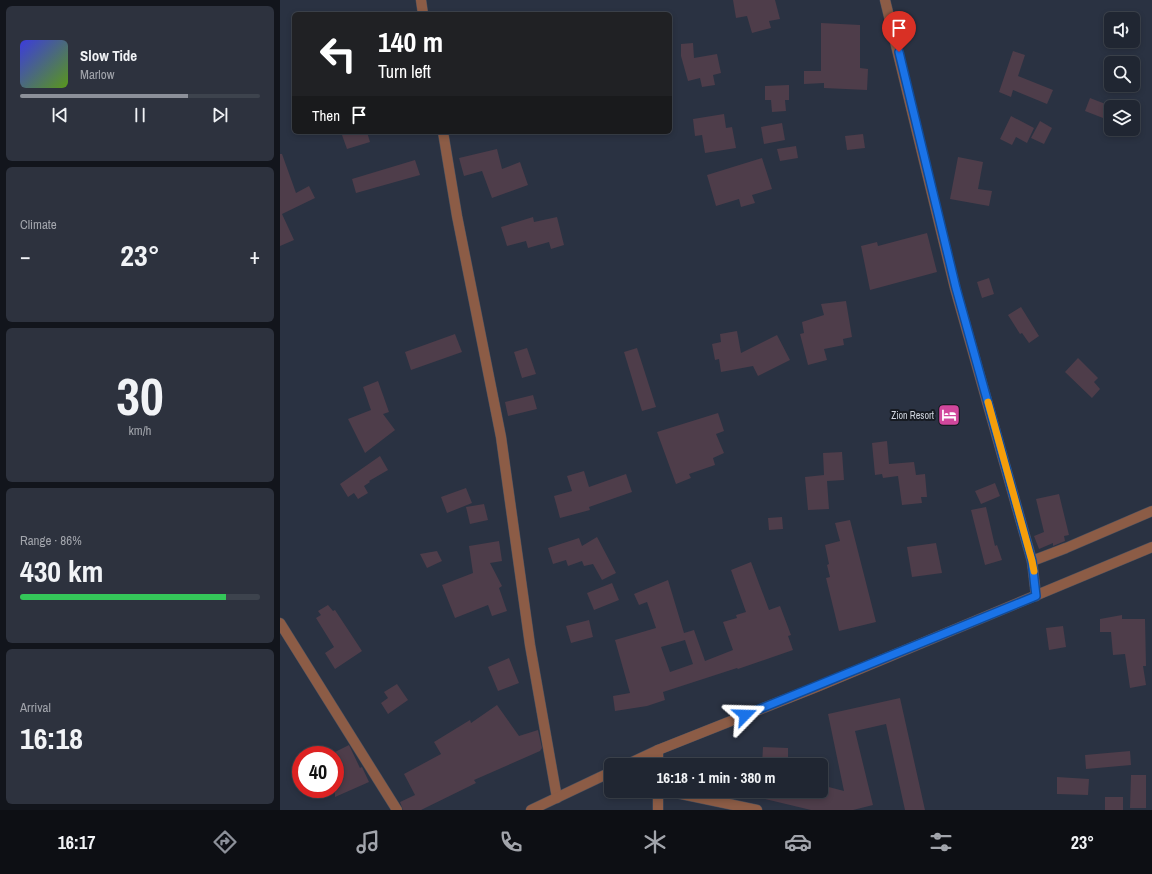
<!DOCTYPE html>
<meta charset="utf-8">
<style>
:root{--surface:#202632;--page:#2d323e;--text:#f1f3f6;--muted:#a2a5ac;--line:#3d434d;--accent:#8c9099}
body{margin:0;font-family:"Archivo Narrow",sans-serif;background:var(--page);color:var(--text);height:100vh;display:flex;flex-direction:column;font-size:15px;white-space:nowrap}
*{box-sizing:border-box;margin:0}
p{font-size:13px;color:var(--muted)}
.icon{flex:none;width:22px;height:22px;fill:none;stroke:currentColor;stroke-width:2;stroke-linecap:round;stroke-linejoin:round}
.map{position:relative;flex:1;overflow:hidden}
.panel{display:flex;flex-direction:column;gap:6px;padding:6px;background:#12151c;width:280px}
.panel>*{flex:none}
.banner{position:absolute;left:12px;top:12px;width:380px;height:122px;border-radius:6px;box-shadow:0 2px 6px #0003,0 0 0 1px var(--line);background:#202124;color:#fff;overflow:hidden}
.buttons{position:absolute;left:824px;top:12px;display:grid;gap:8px}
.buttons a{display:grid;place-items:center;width:36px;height:36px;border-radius:6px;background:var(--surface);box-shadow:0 2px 6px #0003,0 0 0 1px var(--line);font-size:20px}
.speed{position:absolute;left:12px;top:746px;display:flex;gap:8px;font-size:20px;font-weight:700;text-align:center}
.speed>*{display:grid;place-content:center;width:52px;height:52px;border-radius:50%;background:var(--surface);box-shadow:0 2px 6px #0003,0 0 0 1px var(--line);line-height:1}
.speed .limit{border:6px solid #d22;background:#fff;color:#111}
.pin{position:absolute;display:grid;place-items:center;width:34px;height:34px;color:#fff;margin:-41px -17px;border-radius:50% 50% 50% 0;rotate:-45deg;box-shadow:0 0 4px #0007}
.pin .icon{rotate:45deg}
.me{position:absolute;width:44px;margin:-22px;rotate:68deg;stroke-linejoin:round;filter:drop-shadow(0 0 3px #0008)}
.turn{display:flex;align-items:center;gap:14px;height:84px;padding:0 20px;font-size:18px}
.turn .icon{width:52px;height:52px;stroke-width:2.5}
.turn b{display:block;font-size:28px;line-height:34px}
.then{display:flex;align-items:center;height:38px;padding:0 20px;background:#0003;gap:8px;font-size:15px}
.big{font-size:30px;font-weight:700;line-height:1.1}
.panel .card{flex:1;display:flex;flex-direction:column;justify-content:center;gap:6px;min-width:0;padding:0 14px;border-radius:6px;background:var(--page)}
.panel .dial{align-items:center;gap:0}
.dial b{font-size:52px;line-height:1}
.song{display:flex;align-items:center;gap:12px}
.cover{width:48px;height:48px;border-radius:6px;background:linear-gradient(135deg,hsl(240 70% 55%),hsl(90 70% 35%))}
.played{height:4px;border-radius:2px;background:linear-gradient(90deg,var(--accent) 70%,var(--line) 70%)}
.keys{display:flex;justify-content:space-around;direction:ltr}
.heat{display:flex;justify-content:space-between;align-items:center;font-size:22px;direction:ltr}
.charge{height:6px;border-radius:3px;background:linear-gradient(90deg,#34c759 86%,var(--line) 0)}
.trip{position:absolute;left:324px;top:758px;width:224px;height:40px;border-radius:6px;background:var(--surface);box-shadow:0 2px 6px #0003,0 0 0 1px var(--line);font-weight:700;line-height:40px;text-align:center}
.tab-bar{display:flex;height:64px;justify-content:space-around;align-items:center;background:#0d0f14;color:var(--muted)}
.tab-bar .icon{width:28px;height:28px}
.tab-bar .active{color:var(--accent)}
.tab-bar b{font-size:18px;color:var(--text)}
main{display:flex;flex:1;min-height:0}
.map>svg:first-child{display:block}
</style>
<main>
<section class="panel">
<div class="card">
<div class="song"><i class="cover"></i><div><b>Slow Tide</b><p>Marlow</p></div></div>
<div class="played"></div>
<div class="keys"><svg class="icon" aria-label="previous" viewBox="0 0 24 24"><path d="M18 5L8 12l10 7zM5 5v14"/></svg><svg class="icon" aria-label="pause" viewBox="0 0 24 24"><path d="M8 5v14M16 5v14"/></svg><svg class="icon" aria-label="next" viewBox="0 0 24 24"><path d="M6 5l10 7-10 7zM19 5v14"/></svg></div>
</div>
<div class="card"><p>Climate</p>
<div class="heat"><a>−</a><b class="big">23°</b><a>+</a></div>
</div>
<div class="card dial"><b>30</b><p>km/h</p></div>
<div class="card"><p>Range · 86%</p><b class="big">430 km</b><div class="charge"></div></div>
<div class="card"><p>Arrival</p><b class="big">16:18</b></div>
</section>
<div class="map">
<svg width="872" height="810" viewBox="0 0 872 810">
<rect width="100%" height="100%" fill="#2a3242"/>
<!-- building -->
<g fill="#4e3d4a" fill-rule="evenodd">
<polygon points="453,0 495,0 500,19 489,21 491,28 472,33 467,16 456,18"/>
<polygon points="541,23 580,25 580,68 588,69 587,90 544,88 544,83 524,84 524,71 541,71"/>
<polygon points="413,43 414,58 437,54 441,73 433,75 435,85 422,87 420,78 408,81 401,56 401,44"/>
<polygon points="733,51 745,55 738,76 773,90 767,104 733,90 731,97 719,92"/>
<polygon points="509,85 509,100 505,100 506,111 492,112 491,100 485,100 485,86"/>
<polygon points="810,98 828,105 823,118 805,111"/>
<polygon points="444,114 446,128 452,127 456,148 425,153 422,135 415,136 413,119"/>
<polygon points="731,116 754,128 747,143 736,137 732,145 720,139"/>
<polygon points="760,121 772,128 764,144 751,138"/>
<polygon points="502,123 505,140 484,144 481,127"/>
<polygon points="71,132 87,132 90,142 67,149 62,135"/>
<polygon points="583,134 585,148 567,150 565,136"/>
<polygon points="516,146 518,158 500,161 497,149"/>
<polygon points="217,149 222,169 240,162 248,185 212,198 202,171 184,176 179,158"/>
<polygon points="0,154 2,154 16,193 29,186 35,198 2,214 14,240 0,246"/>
<polygon points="678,157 703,162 698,189 712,191 709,206 670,199"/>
<polygon points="482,158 492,189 472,195 475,203 461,207 459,199 436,206 427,175"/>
<polygon points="135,160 140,175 76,193 72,179"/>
<polygon points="253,217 254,222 277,217 284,245 271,249 269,242 248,248 246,241 227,246 221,227"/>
<polygon points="647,233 657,272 590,290 581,246 597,242 598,246"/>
<polygon points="709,278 714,294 702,298 697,282"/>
<polygon points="566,301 572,337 563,339 564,345 544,349 547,360 528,365 520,334 524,333 522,322 544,315 541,304"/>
<polygon points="741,307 759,336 749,343 742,333 740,334 728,315"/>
<polygon points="457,331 461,353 497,335 510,360 478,376 473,366 441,372 439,359 435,360 432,344 441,342 440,334"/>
<polygon points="175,334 182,352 131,370 125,352"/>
<polygon points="247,348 256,374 242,378 234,352"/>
<polygon points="357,348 376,407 362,411 344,352"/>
<polygon points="798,358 818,378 814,382 820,389 812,398 785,372"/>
<polygon points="98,381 109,412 103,414 115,430 85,453 68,419 91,410 83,387"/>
<polygon points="253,395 257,409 228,416 225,402"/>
<polygon points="438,413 444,431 436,434 444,453 433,458 435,465 409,474 411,478 396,484 377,432"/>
<polygon points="607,441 609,464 634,462 636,475 645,474 647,497 641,497 642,503 622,505 618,476 603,478 602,474 595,475 592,443"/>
<polygon points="562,452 564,480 547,481 549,509 528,510 525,477 544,475 543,453"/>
<polygon points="100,456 108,470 89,481 90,482 84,486 88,493 78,499 74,493 68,497 60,484"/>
<polygon points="304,471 309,487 346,474 352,492 309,507 310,510 280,518 274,496 292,491 287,476"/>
<polygon points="715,483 720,496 701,504 695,491"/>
<polygon points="186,488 192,503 167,513 161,497"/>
<polygon points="779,494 789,535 784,536 785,541 773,546 773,543 759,549 754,536 764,532 756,499"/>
<polygon points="204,504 208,520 190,524 186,507"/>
<polygon points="706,507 715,546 717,545 722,560 705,565 691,510"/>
<polygon points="502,517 503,529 489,530 488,518"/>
<polygon points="570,520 596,622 559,631 546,578 550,577 547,565 549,564 545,545 560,541 555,523"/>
<polygon points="317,537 336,573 322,580 313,564 304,566 302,561 288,566 286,560 273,564 268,548 299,538 302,546"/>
<polygon points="219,541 222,561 210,563 222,586 219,588 227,611 212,616 208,605 175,618 162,585 193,573 189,546"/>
<polygon points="656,543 662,573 632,577 627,547"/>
<polygon points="157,551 162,561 147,568 140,554"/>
<path d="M471 562 489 610 500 606 511 635 508 636 513 650 458 669 457 668 383 692 385 700 367 706 335 711 333 696 350 693 335 640 376 628 367 602 359 605 354 594 388 580 404 633 414 630 425 661 453 650 443 622 457 618 456 615 466 612 451 570ZM405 640 413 664 390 672 381 647Z"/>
<polygon points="332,583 339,600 314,610 307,593"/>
<polygon points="48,605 53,611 55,610 82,651 55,669 45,653 54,647 36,618 41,615 38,611"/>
<polygon points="842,615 842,619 865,619 866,666 863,666 866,685 850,688 845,654 833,655 831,632 820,632 820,619"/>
<polygon points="309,620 313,637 291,643 286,626"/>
<polygon points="783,626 786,647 769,650 766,628"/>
<polygon points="229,658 239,683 218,691 208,667"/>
<polygon points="117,684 128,700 108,714 101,703 108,698 104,692"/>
<polygon points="620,698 645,810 625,810 606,724 575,731 593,805 573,810 531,810 473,796 474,791 541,791 541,785 564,791 548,714"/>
<polygon points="217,705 239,736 258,730 262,748 260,751 194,780 196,783 141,810 123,810 120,802 135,795 124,774 161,754 154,742 190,720 191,723"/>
<polygon points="69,745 80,768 82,767 89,782 55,797 55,752"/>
<polygon points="483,747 508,748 508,765 482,765"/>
<polygon points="850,751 851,765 806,769 805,755"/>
<polygon points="851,775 866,775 866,808 850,808"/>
<polygon points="777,777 809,779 808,795 777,794"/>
<rect x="825" y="797" width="18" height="13"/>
</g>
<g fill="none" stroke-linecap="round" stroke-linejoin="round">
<!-- minor casing -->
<g stroke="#484f5e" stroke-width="11">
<g id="minor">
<polyline points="141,0 143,14"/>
<polyline points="605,0 675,288 752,561 756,596"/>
<polyline points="163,132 177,216 221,437 250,645 277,798"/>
<polyline points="752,561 786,548 872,511"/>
<polyline points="0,623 117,810"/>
<polyline points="378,750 378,765"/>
<polyline points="346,765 378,750 539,686 872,547"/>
<polyline points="378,791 378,810"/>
<polyline points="387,791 477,810"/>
<polyline points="251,810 331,772"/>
</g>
</g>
<!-- minor -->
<use href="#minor" stroke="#8c5c46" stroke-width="10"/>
</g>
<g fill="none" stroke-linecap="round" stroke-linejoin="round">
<!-- route casing -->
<g stroke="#114b97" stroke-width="10">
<polyline id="route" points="465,715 756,596 752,561 676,288 619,52"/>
</g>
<!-- route -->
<use href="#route" stroke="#1a73e8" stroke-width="7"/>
<!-- slow -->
<polyline stroke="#f59e0b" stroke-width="7" points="708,402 752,561 754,571"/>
</g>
<!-- icons -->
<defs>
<g id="hotel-square" transform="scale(1.15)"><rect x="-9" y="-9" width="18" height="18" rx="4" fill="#d1479c" stroke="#161a21"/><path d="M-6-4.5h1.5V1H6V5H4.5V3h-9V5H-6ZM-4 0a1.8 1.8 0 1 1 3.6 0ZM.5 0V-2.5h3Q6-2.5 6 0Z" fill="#fff"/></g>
</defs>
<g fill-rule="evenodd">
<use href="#hotel-square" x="669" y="415"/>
</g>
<g text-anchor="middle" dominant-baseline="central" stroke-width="4" stroke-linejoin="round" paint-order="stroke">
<!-- poi labels -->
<g font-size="10" fill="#cfd4de" stroke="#161a21" text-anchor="end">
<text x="654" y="415">Zion Resort</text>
</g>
</g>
</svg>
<div class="buttons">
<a><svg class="icon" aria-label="sound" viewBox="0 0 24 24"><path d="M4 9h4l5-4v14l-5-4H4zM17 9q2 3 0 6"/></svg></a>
<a><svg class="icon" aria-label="search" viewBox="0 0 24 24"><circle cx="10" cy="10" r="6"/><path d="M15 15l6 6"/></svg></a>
<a><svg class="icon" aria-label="layers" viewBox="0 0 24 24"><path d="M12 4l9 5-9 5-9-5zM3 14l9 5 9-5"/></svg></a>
</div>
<div class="speed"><div class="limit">40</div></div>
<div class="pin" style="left:619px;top:52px;background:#d93025"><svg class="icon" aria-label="arrive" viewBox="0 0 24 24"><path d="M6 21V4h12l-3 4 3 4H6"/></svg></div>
<svg class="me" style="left:465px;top:715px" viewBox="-20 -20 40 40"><path d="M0-17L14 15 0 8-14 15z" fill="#1a73e8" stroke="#fff" stroke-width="4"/></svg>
<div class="trip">16:18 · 1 min · 380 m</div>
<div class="banner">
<div class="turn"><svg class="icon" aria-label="left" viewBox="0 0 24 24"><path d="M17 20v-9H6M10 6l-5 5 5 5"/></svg><div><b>140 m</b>Turn left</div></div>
<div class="then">Then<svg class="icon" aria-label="arrive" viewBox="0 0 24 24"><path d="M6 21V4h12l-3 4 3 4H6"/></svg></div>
</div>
</div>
</main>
<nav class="tab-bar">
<b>16:17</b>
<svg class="icon active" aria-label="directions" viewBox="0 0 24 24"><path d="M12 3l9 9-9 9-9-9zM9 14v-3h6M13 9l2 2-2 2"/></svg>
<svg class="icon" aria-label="music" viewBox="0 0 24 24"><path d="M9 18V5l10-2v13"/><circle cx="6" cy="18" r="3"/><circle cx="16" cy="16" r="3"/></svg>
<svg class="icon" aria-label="phone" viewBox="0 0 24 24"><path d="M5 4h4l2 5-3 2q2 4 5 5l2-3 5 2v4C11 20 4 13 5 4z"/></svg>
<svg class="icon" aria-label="climate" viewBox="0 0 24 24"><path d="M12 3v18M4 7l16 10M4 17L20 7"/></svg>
<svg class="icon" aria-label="car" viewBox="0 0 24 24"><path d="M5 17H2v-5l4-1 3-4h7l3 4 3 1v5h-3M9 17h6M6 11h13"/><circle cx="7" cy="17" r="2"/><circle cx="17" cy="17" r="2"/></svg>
<svg class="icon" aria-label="filters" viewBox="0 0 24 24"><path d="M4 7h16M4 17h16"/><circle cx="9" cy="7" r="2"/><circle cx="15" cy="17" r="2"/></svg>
<b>23°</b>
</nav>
